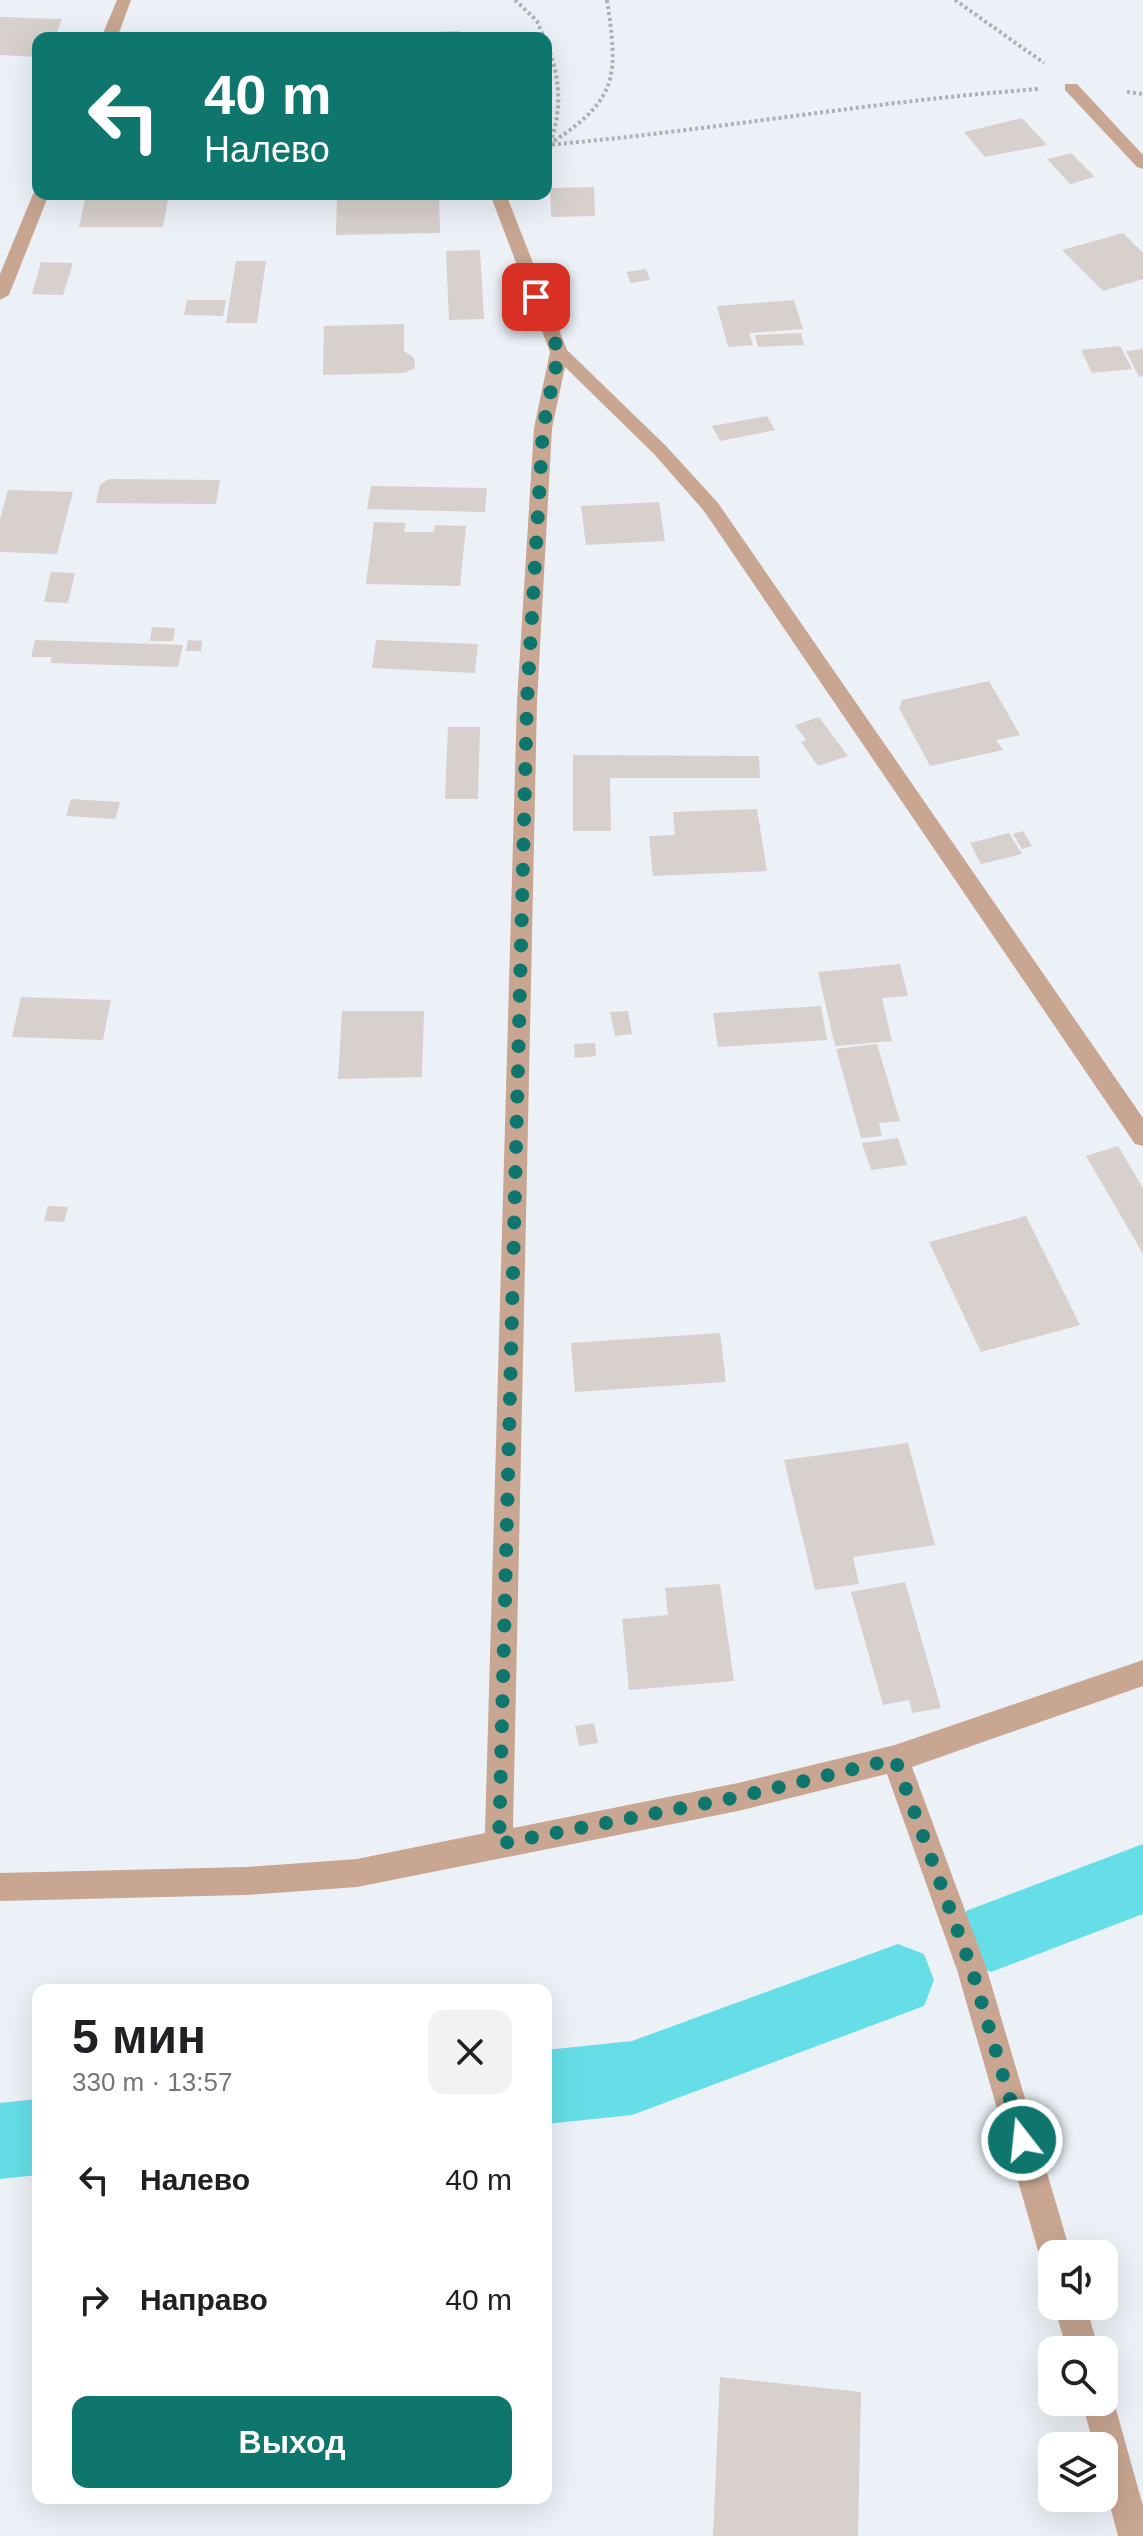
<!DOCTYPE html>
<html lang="ru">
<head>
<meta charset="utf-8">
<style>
  :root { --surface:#fff; --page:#f2f2f2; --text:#202124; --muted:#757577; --accent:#0f766e }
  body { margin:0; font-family:Arial,sans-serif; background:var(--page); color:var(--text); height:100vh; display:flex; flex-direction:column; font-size:30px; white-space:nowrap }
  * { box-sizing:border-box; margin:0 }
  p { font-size:26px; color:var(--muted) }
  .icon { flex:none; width:44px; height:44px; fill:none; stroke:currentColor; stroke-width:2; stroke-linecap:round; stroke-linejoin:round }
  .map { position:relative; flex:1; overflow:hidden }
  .panel { position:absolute; left:32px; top:1984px; width:520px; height:520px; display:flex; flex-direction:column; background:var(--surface); border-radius:16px; box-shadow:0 8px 32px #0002 }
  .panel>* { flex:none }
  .banner { position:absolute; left:32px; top:32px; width:520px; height:168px; border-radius:16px; box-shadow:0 8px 32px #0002; background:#0f766e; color:#fff; overflow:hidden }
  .buttons { position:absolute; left:1038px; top:2240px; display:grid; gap:16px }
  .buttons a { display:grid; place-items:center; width:80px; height:80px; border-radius:16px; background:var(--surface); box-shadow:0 8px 32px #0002; font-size:40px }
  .pin { position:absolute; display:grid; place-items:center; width:68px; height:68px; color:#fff; margin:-34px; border-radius:16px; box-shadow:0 4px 12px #0006 }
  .me { position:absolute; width:88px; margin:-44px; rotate:344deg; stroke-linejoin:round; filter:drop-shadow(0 0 6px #0008) }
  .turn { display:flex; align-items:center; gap:28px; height:168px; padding:0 40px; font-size:36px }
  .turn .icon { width:104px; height:104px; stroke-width:2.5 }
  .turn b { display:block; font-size:56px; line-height:68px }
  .round { display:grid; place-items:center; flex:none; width:84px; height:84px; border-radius:16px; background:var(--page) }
  .overview { display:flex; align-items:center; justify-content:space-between; height:136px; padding:0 40px }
  h1 { font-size:48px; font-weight:600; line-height:60px }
  .primary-button { display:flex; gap:16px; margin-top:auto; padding:16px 40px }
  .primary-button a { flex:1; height:92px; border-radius:16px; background:var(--accent); color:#fff; font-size:32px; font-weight:600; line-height:92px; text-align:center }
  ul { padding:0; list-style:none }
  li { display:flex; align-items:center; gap:24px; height:120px; padding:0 40px }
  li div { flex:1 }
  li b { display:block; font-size:30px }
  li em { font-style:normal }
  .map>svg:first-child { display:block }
</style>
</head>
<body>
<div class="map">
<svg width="1143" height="2536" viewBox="0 0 1143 2536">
  <rect width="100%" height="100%" fill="#ecf1f7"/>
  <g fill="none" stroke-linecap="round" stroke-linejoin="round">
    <path fill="#65dee7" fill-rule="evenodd" d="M1143,1844V1914L991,1972L966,1961L955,1936L966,1911Z
      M898,1944L924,1954L934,1980L924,2006L632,2115L546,2124V2050L632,2041Z
      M38,2099V2175L0,2179V2103Z"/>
  </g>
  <path fill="#d7d0cc" d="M0,17L62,19L55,38H38V57L0,55Z
    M459,31L460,38H374V34Z
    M1022,118L1047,145L985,157L964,132Z
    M1071,153L1095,177L1070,184L1047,159Z
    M594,187L595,216L551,217L550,188Z
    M86,194H169L163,227H79Z
    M337,194H439L440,233L336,235Z
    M1123,233L1143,253V279L1103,291L1062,250Z
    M480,250L484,319L449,320L446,251Z
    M236,261H266L257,323H226Z
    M41,262L73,263L63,295L32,294Z
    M646,269L650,280L631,283L626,272Z
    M187,300H226L223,316L184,315Z
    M794,300L803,329L749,333L753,345L728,347L717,306Z
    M404,324V351L414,358L415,368L404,373L323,375L324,326Z
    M801,333L804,345L758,347L755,335Z
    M1120,346L1132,369L1092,373L1081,350Z
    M1143,349V376L1139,377L1126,351Z
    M767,416L775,430L720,441L712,426Z
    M107,480L111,479L220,480L216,504L96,503L100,485Z
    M371,486L487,488L485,512L367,509Z
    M8,490L73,492L57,554L0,552V519Z
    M659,502L665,541L586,545L581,506Z
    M374,522L406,523L404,532H434L435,525L466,526L460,586L366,584Z
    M51,572L75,573L68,603L44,602Z
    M152,627L175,628L173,641H150Z
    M35,640L183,645L178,667L50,663L52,657H31Z
    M188,640L202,641L201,651H186Z
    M376,640L478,644L475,673L372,668Z
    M989,681L1020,735L996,740L1003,750L930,766L899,708L902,700Z
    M819,717L848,756L818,766L801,742L806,740L795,725Z
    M448,727H480L478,799H445Z
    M573,755L759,756L760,778H610L611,831H573Z
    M71,799L120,802L115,819L66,816Z
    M757,809L767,871L653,876L649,836L675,835L673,812Z
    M1023,831L1032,846L1022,849L1013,834Z
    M1009,833L1022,854L981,864L970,843Z
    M900,964L908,996L882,998L892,1041L835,1046L818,972Z
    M21,997L111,1000L103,1040L12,1037Z
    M821,1006L827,1040L718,1047L713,1013Z
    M342,1011H424L422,1077L338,1079Z
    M628,1011L632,1034L615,1036L610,1012Z
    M595,1043L596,1056L575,1058L574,1044Z
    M877,1044L900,1121L879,1123L882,1136L861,1138L836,1049Z
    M898,1138L907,1165L871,1170L862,1143Z
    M1118,1146L1143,1188V1254L1086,1156Z
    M48,1206L68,1207L64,1222L44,1221Z
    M1026,1216L1080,1325L981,1352L929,1242Z
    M720,1333L726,1382L575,1392L571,1343Z
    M908,1443L935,1545L853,1557L859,1584L815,1590L784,1460Z
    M905,1582L941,1708L912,1713L909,1700L883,1705L851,1592Z
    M720,1584L734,1681L629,1690L622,1619L668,1615L665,1588Z
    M594,1723L598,1743L579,1746L575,1726Z
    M720,2377L861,2392L858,2536H713Z"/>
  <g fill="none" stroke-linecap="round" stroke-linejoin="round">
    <path stroke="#adb0b5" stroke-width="4" stroke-dasharray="3 3" stroke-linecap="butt" d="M515,0L537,21L544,38
      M955,0L1044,63
      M546,41C560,77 563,107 550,143
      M1127,92L1143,94
      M554,141C619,99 618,73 607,0
      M546,145C711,131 873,101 1038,89"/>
    <path fill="#c8a691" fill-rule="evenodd" d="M117,0H131L117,38H101Z
      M1065,84H1077L1143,155V169L1137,167L1065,90Z
      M38,190V194H49L9,295L0,300V274L33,194Z
      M490,194H506L567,350L666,446L718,503L1143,1118V1146L1135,1144L704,511L654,454L565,367L552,428L537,701L513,1828L738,1783L895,1745L1143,1660V1686L912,1767L987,1970L1071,2254H1052V2268L1044,2265L1039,2254L957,1970L887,1774L738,1811L357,1887L246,1895L0,1901V1873L246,1867L357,1859L485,1833L517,701L534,428L550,352Z
      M1054,2306H1086L1099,2350H1067Z
      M1104,2388L1109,2391L1114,2402L1143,2506V2536H1118L1104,2483V2446H1094L1082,2402H1104Z"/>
  </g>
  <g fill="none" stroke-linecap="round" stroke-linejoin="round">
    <path stroke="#0f766e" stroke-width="14" stroke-dasharray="0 25.2" d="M536,297L559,352L543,428L527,701L499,1844L738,1797L895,1759L972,1970L1022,2140"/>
  </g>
</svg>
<div class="buttons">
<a><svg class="icon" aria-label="sound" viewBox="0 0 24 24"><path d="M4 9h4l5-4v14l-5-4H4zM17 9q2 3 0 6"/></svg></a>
<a><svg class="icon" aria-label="search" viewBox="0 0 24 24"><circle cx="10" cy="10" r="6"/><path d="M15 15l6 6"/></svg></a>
<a><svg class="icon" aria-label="layers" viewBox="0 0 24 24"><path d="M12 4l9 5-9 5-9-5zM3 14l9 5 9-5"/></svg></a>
</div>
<div class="pin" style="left:536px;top:297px;background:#d93025"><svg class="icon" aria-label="arrive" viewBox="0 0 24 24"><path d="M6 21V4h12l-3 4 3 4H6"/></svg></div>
<svg class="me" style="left:1022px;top:2140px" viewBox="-20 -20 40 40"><circle r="17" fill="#0f766e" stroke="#fff" stroke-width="3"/><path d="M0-11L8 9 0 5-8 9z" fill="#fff"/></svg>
<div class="banner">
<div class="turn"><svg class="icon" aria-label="left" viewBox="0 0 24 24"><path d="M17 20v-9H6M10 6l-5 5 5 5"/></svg><div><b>40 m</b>Налево</div></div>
</div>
<section class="panel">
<div class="overview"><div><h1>5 мин</h1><p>330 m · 13:57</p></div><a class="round"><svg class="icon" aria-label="close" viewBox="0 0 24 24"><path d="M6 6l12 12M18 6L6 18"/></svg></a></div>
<ul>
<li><svg class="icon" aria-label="left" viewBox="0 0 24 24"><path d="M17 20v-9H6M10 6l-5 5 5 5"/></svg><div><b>Налево</b></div><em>40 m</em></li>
<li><svg class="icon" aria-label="right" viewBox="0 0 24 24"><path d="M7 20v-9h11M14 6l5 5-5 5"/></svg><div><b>Направо</b></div><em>40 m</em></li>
</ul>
<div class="primary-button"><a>Выход</a></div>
</section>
</div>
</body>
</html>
